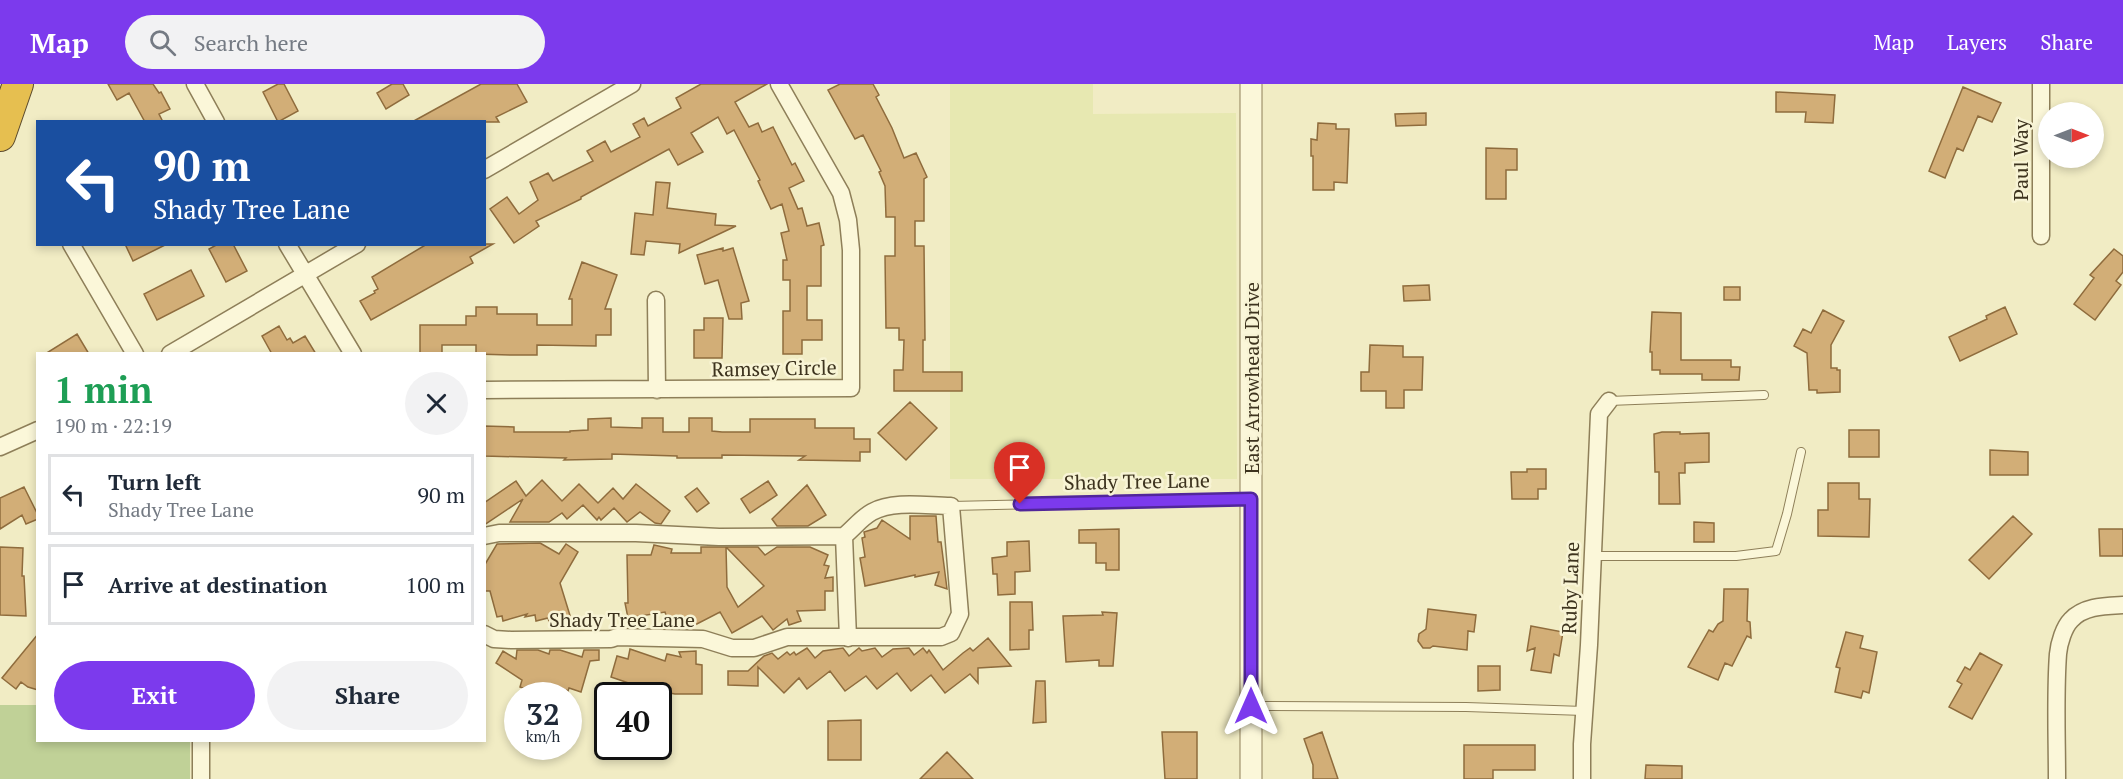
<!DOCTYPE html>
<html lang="en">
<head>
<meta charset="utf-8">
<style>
  :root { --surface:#fff; --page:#f2f2f3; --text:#1f2937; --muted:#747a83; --line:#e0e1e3; --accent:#7c3aed }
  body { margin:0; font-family:"PT Serif",serif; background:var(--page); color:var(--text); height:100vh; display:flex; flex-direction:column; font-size:22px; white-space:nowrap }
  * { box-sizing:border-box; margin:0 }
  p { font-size:20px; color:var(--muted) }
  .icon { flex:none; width:33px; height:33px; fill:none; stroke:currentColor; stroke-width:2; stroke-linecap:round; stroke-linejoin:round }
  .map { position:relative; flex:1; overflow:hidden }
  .side { position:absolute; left:36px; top:268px; width:450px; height:390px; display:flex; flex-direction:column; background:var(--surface); border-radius:0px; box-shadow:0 3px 9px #0003 }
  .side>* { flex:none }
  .guide { position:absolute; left:36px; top:36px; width:450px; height:126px; border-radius:0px; box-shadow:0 3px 9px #0003; background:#1a4fa0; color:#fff; overflow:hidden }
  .needle { width:39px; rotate:90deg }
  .tools { position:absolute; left:2038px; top:18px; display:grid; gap:12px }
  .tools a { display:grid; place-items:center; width:66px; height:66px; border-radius:50%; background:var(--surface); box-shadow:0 3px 9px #0003; font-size:30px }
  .speed { position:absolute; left:504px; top:598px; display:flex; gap:12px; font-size:30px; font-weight:700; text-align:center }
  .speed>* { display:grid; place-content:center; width:78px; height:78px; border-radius:50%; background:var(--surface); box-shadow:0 3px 9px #0003; line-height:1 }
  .speed small { font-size:15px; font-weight:400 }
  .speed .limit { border:3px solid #111; border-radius:9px; background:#fff; color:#111 }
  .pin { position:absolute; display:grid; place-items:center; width:51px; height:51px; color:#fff; margin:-62px -26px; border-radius:50% 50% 50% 0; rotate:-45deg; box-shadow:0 0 6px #0007 }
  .pin .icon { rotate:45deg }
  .me { position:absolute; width:66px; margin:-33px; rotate:0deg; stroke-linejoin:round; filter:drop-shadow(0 0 4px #0008) }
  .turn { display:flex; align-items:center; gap:21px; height:126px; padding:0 18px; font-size:27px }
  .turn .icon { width:78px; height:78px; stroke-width:2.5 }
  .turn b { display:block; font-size:42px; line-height:51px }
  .round { display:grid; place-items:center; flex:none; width:63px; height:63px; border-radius:32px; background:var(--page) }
  .summary { display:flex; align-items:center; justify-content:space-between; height:102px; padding:0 18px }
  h1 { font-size:36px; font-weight:700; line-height:45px; color:#1e9e55 }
  .primary-button { display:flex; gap:12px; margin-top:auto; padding:12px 18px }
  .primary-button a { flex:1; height:69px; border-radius:36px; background:var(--accent); color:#fff; font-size:24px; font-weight:700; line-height:69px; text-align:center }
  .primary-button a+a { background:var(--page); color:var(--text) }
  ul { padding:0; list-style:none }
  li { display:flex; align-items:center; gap:18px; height:81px; margin:0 12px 9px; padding:0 6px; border:3px solid var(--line); border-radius:0px }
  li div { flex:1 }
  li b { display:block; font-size:22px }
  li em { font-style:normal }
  header { display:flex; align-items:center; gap:36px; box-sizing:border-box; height:84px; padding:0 30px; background:var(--accent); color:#fff }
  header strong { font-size:28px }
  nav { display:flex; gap:33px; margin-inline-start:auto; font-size:21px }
  .search { width:420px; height:54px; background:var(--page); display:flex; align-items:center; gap:15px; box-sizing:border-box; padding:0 21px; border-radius:33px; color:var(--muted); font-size:22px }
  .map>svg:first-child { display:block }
</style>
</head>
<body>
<header>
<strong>Map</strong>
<div class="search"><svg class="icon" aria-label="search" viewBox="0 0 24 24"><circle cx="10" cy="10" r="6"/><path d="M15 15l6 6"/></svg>Search here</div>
<nav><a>Map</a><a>Layers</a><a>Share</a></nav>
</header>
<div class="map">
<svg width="2123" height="695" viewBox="0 0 2123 695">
  <rect width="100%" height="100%" fill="#f1ecc4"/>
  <path fill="#e7e8b1" d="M950,0H1093V30L1236,29L1237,395H950Z"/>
  <path fill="#c0d197" d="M0,621H37L38,657H190V695H0Z"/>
  <path fill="#d2ae77" stroke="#8f6c3d" stroke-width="1.5" d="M108,0H153L159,9L161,8L170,25L159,30L163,38H145L129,9L117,16Z
    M278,0H284L298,27L278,38L263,8Z
    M392,0H403L409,11L386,25L377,9Z
    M481,0H517L527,18L496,33L499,38H412Z
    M701,0H767L735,18L749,43L758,39L762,48L773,43L792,81L795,79L804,97L789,104L798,125L802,124L807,142L819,139L824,161L821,162V202H807V236H822V256H802V270H783V227H790V196H783V176H787L781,149L789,147L782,120L771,125L758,97L760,96L734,46L727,50L718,33L691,49L703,68L678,81L669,65L581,113V115L536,137L539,142L514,159L490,125L507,113L519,130L538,116L530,98L548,89L553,97L593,77L587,67L605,57L611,68L640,53L633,40L644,34L648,42L681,24L676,14Z
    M840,0H873L879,11L876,13L892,44L904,74L916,69L927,93L924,95V137H915V162H924L925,256H923V288H962V307H894V286H903L904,256H899V244H886L885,172H895V133H886L885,102L879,88L881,87L863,51L855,55L828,6Z
    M1963,3L2001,19L1992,38L1978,32L1963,67L1957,64L1945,94L1929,87Z
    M1776,8L1835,11L1833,39L1805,38L1806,28H1776Z
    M1426,29V41L1396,42L1395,30Z
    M1318,39L1336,40V45H1349L1347,99L1334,98V106H1313V72H1311V55L1317,56Z
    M1486,64L1517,65V86H1506V115H1486Z
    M656,98L670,99L667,124L716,130L715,141L736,142L679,169L680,160L646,157L644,171L631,170L635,129L653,131Z
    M125,160H167L133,177Z
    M218,160H233L247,187L226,198L209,165Z
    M427,160H493L470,173L473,179L371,236L360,217L375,209L374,207L378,205L372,193Z
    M723,164V167L733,164L749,217L741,219L742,235H729L718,196L705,200L697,171Z
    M2114,165L2123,172V188L2116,197L2121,201L2095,236L2074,220L2094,194L2090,191Z
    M582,178L617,191L605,225H611V251H596V262L537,261V271H511L476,270V261H442V270H420V241H466V232H476V223H497V230H537V241H572V215H569Z
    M191,186L204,212L157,236L144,210Z
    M1429,201L1430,216L1404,217L1403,202Z
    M1724,203H1740V216H1724Z
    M2005,223L2017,250L1960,277L1949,253L1987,235L1986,232Z
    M1823,226L1844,237L1831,261V284H1837V286H1840V308L1817,309V306H1809L1807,269L1794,262L1803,245L1811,249Z
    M1652,228L1681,229V276H1731V283H1740L1739,296H1702V290H1660V286H1652V268H1650Z
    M704,234H723L722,274H694V246H704Z
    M279,242L287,256L290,254L293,259L305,252L316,270H272L262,252Z
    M77,250L89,270H45Z
    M1370,261L1403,262V273H1423L1422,306H1404V324H1386V307H1361V288H1369Z
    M910,318L937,344L906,376L878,349Z
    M611,334V343L642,344V334H663V348H689V334H712V347L722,348H750V335H815V344H854V355H870V368H860V377L799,376L805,372L722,371V374H677V372L612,370V375L564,376L566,374L484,372V342L514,343V348H570V347L588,346V335Z
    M1849,346H1879V373H1849Z
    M1662,348H1680V350L1709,349V378L1685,379V389H1679L1680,420H1659V388H1655L1654,350Z
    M1990,366L2028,368V391H1990Z
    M1527,385H1546V405H1538V415H1512L1511,388H1527Z
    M542,396L562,417L579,400L598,419L613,404L623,415L636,400L670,427L661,440L655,439L640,428L627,438L614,424L601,436L599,433L597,436L583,421L567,435L562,429L549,438H510L523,415L484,441V419L516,397L526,412Z
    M768,397L777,411L750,429L741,415Z
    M1828,399H1859V415H1870L1869,453L1818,452V426H1828Z
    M807,401L826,431L808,442H777L772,435Z
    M24,403L38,431V435L26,440L22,431L0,445V414Z
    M697,404L709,419L697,428L685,413Z
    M910,432H936L938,458H941L947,505L935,501L939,488L915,493V491L865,502L860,474L865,473L862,454L865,453L864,448L877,444L882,436L910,455Z
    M2013,432L2032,450L1989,495L1969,476Z
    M1694,438L1714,439V458H1694Z
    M1119,445V486H1106V479H1096V459H1079V446Z
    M2099,445H2123V472H2100Z
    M1029,457L1030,487L1015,488V510L998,511L997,490H993L992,474L1007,472V458Z
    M540,459L559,470L566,460L578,468L560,499L572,538L551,544L548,534L536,537L535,531L525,533L527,530L503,537L502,532L497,533L490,507H484V482L497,460Z
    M654,461L672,465L671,469H701V463H726L727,503L738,523L764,502L726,463H758L765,471L777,463H810L828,471L824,481L829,482L825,494L833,493V507H825V526L797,527L801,537L789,541L787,535L773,546L762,532L732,549L720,528L693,542L688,533L670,543L665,528L628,534L625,519H628L627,471H651Z
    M0,463L23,464L22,492H24L26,532L0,531Z
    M1724,505H1748L1747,537L1750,538L1751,554L1747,552L1732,582L1725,579L1718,596L1688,583L1709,546L1713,548L1718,540L1723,537Z
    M1010,518H1032L1033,546H1029V565L1010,566Z
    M1428,525L1476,531L1474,548L1468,547L1467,566L1433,562L1430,564H1423L1418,557L1419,550L1426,545Z
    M1102,528L1117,529L1113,582H1099V576L1066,578L1063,532L1103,531Z
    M1531,542L1563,548L1559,572L1554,570L1551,589L1531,586L1535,564L1527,567Z
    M1846,548L1863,552L1860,564L1877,568L1869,609L1863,607L1861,614L1835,608L1840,584L1836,583Z
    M38,550V606L28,603L21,598L16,605L2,594Z
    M988,554L1011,582L978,584V599L970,590L945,609L931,591L911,607L897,589L877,605L866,592L845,607L830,587L807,605L799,594L784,609L758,583V602L728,601V587H748L764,572L772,569L778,575L787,568L790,571L794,568L796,571L807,564L815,574L823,567L843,564L849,572L859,564L862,567L875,564L882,573L893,565L909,564L914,571L923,564L927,569L929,566L943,586L963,569L970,564L973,567Z
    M630,565L665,577L667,570L681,573L679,568L696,567V580L702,581V610H675L646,605L611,593L617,572L628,575Z
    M517,566H538L549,570L550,566H560L582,573L584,566H599V576L590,577L581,608L569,604L568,607L556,602L554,608L536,603L535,608L520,603L522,596L496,579L503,567L516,575Z
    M1980,569L2002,581L1972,635L1949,623L1962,600L1957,597L1965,583L1970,586Z
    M1478,582H1500V606L1478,607Z
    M1036,597H1045L1046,638L1033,639Z
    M861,636V676H828V637Z
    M1162,648H1197V695H1165Z
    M1322,648L1338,695H1313V681L1304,655Z
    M1464,661H1535V686H1493V695H1464Z
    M947,668L973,695H920Z
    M1646,681L1682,682V695H1645Z"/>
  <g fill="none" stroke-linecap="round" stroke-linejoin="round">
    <g stroke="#8e7f59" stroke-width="10">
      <path id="service" d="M1609,317L1764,311
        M951,422L1250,415
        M1593,472H1736L1776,467L1787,430L1801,368
        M1251,622L1466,623L1584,627"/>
    </g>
    <g stroke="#8e7f59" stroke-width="19">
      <path id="minor" d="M195,0L216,38
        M2041,0V152
        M484,86L632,0
        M71,160L135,270
        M287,160L353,270
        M656,216L657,306
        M170,270L357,160
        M484,306L851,304V166L848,136L841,109L779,0
        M0,363L38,346
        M484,452L499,449H636L719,453L844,452C854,444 861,434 872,428C894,416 927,422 951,422L960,530L951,549L941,553H787L754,564H732L703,555L617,553L611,555L511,556L494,555L484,550
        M844,452L848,554
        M201,695V657
        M1582,695V660L1589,561L1599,330L1609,317
        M2057,695C2057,654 2055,611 2058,570C2059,559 2064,543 2071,536C2084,522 2105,522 2123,521"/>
    </g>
    <g stroke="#8e7f59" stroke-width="23">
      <path id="tertiary" d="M1251,0V695"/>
    </g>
    <g stroke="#5c4b2d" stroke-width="32">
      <path id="motorway" d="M0,52L18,0"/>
    </g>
    <use href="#service" stroke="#fbf7d9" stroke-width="8"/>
    <use href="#minor" stroke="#fbf7d9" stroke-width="16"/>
    <use href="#tertiary" stroke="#fbf7d9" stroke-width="21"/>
    <use href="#motorway" stroke="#e6bf50" stroke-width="30"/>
  </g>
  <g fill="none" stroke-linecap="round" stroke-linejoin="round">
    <g stroke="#51269a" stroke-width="15">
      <path id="route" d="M1020,420L1251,415V622"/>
    </g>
    <use href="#route" stroke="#7c3aed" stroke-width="10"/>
  </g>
  <g text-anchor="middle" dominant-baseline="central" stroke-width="5" stroke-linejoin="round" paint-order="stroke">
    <g font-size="20" fill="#3d331e" stroke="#f8f4d5">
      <text transform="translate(2020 76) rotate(-90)">Paul Way</text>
      <text transform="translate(774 284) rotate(-1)">Ramsey Circle</text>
      <text transform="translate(1251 294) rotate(-90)">East Arrowhead Drive</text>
      <text transform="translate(1137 397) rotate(-1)">Shady Tree Lane</text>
      <text transform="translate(1570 504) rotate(-88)">Ruby Lane</text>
      <text x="622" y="535">Shady Tree Lane</text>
    </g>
  </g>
</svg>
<div class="tools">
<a><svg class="needle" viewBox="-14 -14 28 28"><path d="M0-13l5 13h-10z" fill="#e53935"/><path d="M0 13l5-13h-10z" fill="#747a83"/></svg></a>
</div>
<div class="speed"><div>32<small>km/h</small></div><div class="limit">40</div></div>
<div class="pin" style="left:1020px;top:420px;background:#d93025"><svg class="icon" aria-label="arrive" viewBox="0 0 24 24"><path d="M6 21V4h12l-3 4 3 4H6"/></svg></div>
<svg class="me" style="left:1251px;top:622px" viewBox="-20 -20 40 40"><path d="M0-17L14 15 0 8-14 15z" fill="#7c3aed" stroke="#fff" stroke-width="4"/></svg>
<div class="guide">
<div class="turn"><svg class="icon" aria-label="left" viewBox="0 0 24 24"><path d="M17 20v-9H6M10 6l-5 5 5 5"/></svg><div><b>90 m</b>Shady Tree Lane</div></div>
</div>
<section class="side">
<div class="summary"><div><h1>1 min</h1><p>190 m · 22:19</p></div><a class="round"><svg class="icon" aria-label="close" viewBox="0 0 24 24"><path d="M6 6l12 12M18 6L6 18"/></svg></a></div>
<ul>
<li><svg class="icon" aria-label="left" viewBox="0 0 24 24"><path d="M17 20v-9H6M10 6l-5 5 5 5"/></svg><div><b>Turn left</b><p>Shady Tree Lane</p></div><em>90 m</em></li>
<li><svg class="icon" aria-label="arrive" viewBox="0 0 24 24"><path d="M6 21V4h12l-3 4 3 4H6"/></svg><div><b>Arrive at destination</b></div><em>100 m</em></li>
</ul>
<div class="primary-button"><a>Exit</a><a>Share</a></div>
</section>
</div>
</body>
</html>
